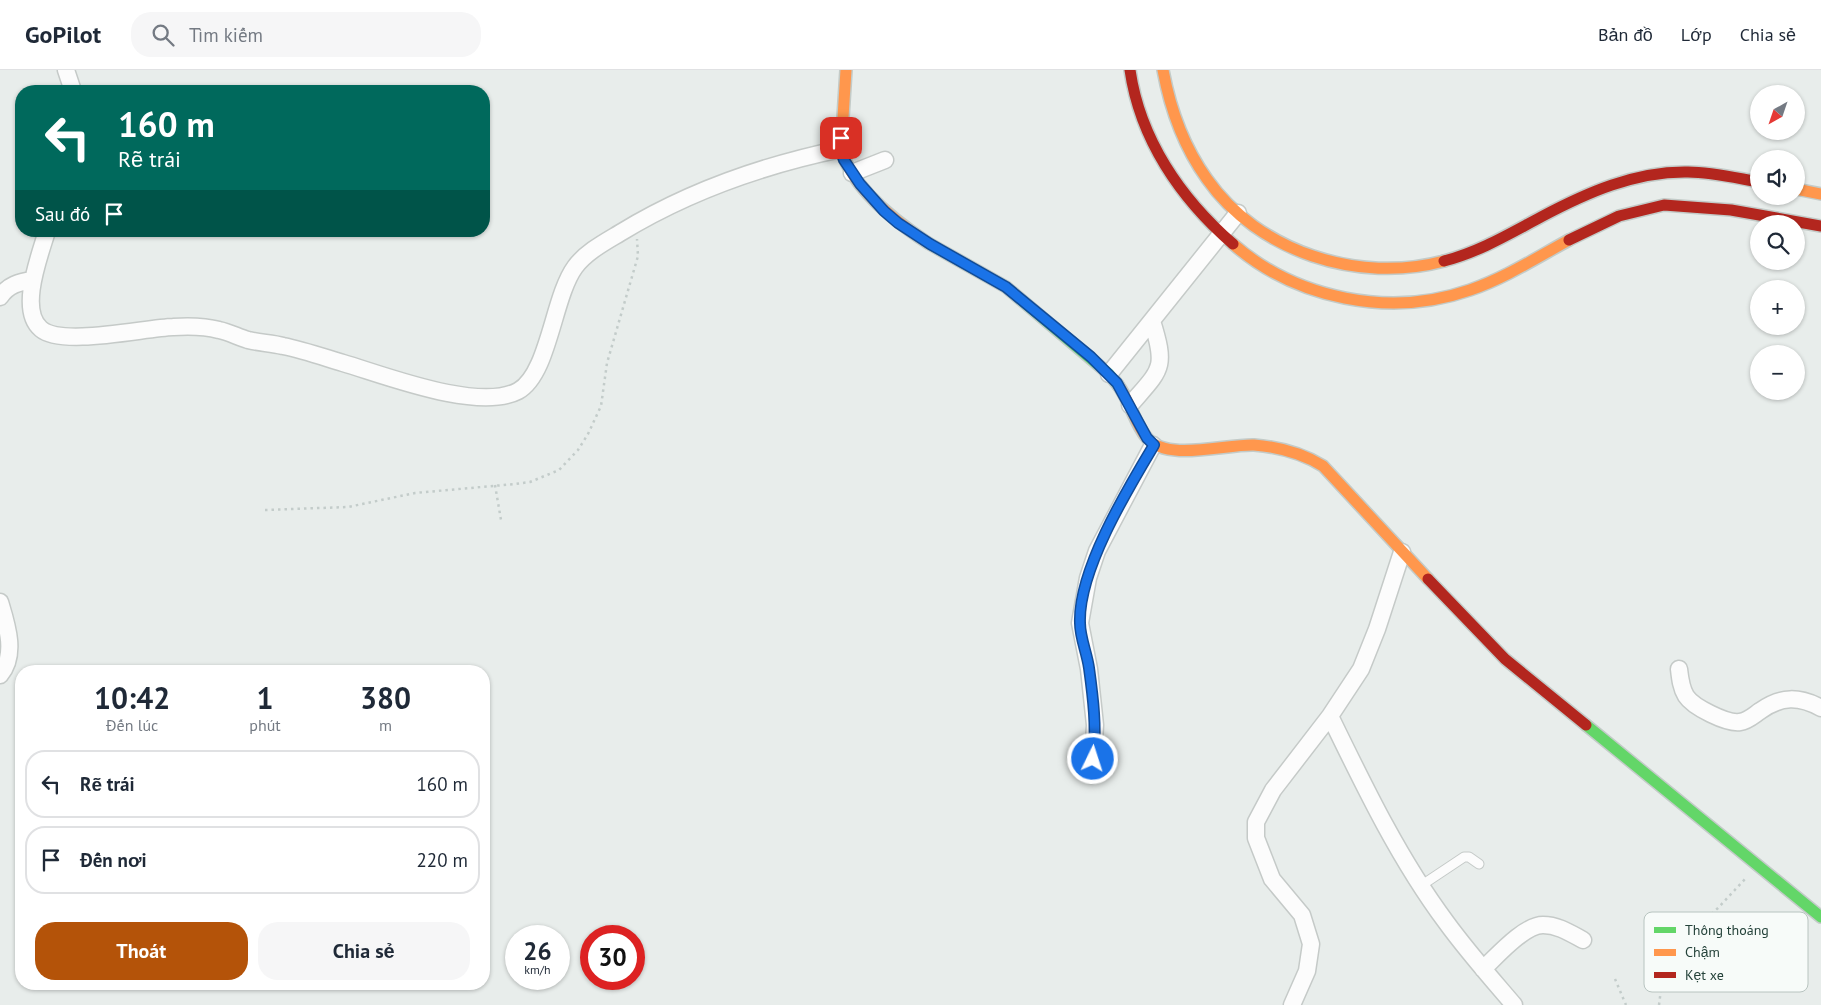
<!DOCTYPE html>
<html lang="vi">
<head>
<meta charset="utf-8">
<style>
  :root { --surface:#fff; --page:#f6f6f7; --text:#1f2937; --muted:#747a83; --line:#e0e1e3; --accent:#b45309 }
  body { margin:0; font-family:"PT Sans",sans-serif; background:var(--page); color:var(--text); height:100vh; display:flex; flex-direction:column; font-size:19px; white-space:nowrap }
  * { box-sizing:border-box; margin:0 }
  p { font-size:16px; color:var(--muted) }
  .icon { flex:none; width:28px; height:28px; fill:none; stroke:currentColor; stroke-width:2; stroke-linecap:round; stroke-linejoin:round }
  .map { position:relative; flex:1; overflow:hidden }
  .panel { position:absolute; left:15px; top:595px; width:475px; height:325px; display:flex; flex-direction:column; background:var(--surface); border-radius:20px; box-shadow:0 1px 4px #0004 }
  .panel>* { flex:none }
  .top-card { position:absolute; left:15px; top:15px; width:475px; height:152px; border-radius:20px; box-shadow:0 1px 4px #0004; background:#00695c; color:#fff; overflow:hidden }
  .needle { width:32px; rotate:220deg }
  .tools { position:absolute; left:1750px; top:15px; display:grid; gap:10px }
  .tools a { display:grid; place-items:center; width:55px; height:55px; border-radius:50%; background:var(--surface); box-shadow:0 1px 4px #0004; font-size:25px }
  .speed { position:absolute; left:505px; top:855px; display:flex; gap:10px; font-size:25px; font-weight:700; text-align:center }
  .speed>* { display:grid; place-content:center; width:65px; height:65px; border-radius:50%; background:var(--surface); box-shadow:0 1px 4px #0004; line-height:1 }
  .speed small { font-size:12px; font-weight:400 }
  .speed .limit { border:8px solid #d22; background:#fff; color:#111 }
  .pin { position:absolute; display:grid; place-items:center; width:42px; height:42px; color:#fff; margin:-21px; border-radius:10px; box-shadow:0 2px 8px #0006 }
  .me { position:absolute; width:55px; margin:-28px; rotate:4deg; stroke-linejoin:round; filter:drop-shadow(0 0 4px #0008) }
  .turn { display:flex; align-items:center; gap:18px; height:105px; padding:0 20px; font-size:22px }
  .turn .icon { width:65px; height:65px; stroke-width:2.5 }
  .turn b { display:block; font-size:35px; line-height:42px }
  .then { display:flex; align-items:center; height:48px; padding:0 20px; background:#0003; gap:10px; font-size:19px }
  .eta { display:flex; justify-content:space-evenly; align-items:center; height:85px; text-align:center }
  .eta b { font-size:30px; font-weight:700; line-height:35px }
  .action { display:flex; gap:10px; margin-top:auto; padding:10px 20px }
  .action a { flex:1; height:58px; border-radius:20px; background:var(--accent); color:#fff; font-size:20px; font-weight:700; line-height:58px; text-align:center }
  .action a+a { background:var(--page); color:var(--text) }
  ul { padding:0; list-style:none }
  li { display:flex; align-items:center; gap:15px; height:68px; margin:0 10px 8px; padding:0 10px; border:2px solid var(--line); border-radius:20px }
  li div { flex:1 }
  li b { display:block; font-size:19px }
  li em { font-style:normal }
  header { display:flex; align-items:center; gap:30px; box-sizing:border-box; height:70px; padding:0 25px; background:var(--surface); border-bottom:1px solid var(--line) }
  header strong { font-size:24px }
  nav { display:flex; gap:28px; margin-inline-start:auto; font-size:18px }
  .search { width:350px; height:45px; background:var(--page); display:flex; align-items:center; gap:12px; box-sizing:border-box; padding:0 18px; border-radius:20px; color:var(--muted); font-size:19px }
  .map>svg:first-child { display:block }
</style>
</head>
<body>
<header>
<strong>GoPilot</strong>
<div class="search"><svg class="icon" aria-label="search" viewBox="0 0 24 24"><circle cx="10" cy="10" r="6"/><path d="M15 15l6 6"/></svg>Tìm kiếm</div>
<nav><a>Bản đồ</a><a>Lớp</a><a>Chia sẻ</a></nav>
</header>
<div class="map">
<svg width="1821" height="935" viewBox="0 0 1821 935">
  <rect width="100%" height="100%" fill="#e8edeb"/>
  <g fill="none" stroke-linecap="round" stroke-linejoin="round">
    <g stroke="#c5cac8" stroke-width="11">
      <path id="lane" d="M1422,815L1464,787H1469L1479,794"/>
    </g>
    <g stroke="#c5cac8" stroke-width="19">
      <path id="street" d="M66,0L73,21
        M852,103L885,90
        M47,161C40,185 18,240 41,259C62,277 144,258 173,257C188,256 204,256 219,260C229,262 238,267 248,270C260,273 272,273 283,276C303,280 323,287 343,293C384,305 478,342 518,321C549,304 553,227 575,197C586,182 605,172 620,163C687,122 764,95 841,79
        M0,227C8,215 19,212 33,210
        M1109,304L1238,143
        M1130,335C1161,299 1167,299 1152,251
        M0,532C7,555 17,585 0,605
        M1679,599C1680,608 1681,618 1686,626C1693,637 1727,654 1740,652C1748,651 1754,645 1760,641C1781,626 1799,626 1821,638
        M1330,646C1364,716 1399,789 1446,852C1467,881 1491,908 1514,935
        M1093,689L1095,655L1089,599L1080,553L1088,508L1097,481L1153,375
        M1483,899C1497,886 1524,855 1543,855C1558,855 1570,863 1583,870
        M1292,935L1307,901L1311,874L1302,845L1272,809L1256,768V752L1273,720L1330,646L1361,599L1377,559L1402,482"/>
    </g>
    <g stroke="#c3cbc8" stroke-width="14">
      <path id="fast" d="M928,173L1006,217L1109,304L1118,315
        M1586,655L1821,847"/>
    </g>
    <g stroke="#c3cbc8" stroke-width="14">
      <path id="slow" d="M846,0L841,79C852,118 896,152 928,173
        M1163,0C1170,38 1184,77 1207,109C1258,182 1359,214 1444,191
        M1796,119L1821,124
        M1233,174C1296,229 1390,248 1470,220C1505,208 1536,188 1569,170
        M1118,315C1130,331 1135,354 1147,368C1167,392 1225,374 1254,375C1279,377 1302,383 1323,396L1428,509"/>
    </g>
    <g stroke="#c3cbc8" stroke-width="14">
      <path id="jam" d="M1130,0C1140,69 1180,128 1233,174
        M1569,170L1619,146L1664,135L1731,140L1821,156
        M1444,191C1479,182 1509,164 1541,147C1586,123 1635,101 1688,102C1712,102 1736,108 1759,112
        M1428,509L1505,589L1586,655"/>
    </g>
    <path stroke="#c3ccca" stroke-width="2.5" stroke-dasharray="2.5 4" stroke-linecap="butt" d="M495,415L501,450
      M265,440L348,437L415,423L515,414L530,412L559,400L578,380L588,364L601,336L607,293L638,186L637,169
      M1615,909L1626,935
      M1659,935L1664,895L1671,882L1718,838L1746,808"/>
    <use href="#lane" stroke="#fcfcfc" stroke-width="9"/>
    <use href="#street" stroke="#fcfcfc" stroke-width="16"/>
    <use href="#fast" stroke="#63d668" stroke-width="11"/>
    <use href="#slow" stroke="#ff974d" stroke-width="11"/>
    <use href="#jam" stroke="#b3261e" stroke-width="11"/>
  </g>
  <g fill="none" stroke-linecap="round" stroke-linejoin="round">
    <g stroke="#114b97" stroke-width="12">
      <path id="route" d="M841,68L840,79L844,90L860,114L884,141L898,153L930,174L1006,217L1091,287L1117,313L1147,368L1154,375C1127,420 1078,501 1080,553C1080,568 1087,583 1089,598C1093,627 1097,659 1093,689"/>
    </g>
    <use href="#route" stroke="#1a73e8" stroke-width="9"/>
  </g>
  <rect x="1644" y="842" width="164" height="80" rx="8" fill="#f7fbf9" stroke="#b8c4c0" stroke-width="1"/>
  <rect x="1654" y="857" width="22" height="6" fill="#63d668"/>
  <rect x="1654" y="879" width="22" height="7" fill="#ff974d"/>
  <rect x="1654" y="902" width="22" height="6" fill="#b3261e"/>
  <g font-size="14" fill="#24423a">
    <text x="1685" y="865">Thông thoáng</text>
    <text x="1685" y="887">Chậm</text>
    <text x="1685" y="910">Kẹt xe</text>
  </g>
</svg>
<div class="tools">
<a><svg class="needle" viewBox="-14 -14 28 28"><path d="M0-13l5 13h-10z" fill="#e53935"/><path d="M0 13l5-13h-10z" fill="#747a83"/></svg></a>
<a><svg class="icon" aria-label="sound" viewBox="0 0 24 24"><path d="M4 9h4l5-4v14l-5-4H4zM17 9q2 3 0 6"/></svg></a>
<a><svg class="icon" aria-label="search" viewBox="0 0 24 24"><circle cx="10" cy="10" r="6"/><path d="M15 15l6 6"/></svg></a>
<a>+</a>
<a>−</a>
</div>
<div class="speed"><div>26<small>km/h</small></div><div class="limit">30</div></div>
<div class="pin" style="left:841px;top:68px;background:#d93025"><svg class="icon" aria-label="arrive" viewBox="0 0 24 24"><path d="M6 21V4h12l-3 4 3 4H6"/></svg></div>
<svg class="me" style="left:1093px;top:689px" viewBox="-20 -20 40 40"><circle r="17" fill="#1a73e8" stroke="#fff" stroke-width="3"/><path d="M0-11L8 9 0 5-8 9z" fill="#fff"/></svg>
<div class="top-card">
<div class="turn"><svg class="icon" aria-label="left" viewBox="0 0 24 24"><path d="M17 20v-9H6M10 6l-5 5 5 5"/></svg><div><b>160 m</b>Rẽ trái</div></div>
<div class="then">Sau đó<svg class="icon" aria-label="arrive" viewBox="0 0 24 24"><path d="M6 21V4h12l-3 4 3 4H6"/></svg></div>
</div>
<section class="panel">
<div class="eta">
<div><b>10:42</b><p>Đến lúc</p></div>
<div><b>1</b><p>phút</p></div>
<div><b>380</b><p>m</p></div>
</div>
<ul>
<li><svg class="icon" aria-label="left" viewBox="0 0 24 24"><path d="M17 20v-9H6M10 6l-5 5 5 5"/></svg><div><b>Rẽ trái</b></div><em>160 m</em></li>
<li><svg class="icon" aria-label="arrive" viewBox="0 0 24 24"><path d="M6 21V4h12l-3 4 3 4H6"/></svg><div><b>Đến nơi</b></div><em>220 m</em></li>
</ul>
<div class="action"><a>Thoát</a><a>Chia sẻ</a></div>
</section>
</div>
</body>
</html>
